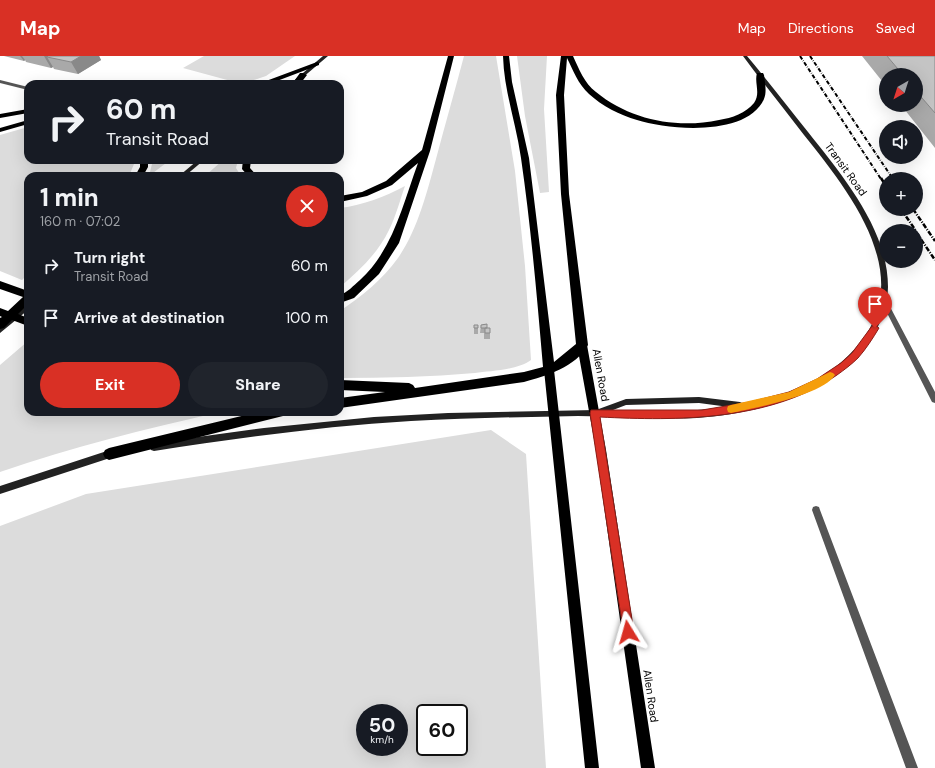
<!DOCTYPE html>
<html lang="en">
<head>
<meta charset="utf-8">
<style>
  :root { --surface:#171b24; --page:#20242c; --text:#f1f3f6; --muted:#9ea1a6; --accent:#d93025 }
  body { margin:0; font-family:"DM Sans",sans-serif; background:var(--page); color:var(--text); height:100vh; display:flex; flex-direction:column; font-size:15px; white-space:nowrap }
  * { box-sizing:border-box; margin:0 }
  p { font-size:13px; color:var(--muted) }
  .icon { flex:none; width:22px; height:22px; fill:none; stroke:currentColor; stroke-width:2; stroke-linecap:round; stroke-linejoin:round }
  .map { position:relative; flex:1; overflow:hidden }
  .side { position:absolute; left:24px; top:116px; width:320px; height:244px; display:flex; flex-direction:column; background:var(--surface); border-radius:12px; box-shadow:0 4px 16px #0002 }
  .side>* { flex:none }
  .hud { position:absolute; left:24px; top:24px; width:320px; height:84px; border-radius:12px; box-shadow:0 4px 16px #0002; background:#171b24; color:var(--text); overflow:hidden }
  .needle { width:26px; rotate:219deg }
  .tools { position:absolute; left:879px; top:12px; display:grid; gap:8px }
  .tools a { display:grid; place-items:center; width:44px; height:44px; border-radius:50%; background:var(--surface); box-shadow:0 4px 16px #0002; font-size:20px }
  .speed { position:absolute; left:356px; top:648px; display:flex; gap:8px; font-size:20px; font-weight:700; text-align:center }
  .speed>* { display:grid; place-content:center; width:52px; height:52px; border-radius:50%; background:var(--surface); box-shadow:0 4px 16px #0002; line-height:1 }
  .speed small { font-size:10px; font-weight:400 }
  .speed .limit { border:2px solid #111; border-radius:6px; background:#fff; color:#111 }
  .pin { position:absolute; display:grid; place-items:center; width:34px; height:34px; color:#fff; margin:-41px -17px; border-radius:50% 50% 50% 0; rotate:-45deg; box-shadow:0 0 4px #0007 }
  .pin .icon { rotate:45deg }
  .me { position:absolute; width:44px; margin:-22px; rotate:352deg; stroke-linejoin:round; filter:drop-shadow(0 0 3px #0008) }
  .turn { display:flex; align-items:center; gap:14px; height:84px; padding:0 16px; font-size:18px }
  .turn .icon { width:52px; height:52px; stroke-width:2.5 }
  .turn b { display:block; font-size:28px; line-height:34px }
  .round { display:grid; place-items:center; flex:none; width:42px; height:42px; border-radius:21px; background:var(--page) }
  .overview { display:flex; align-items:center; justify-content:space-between; height:68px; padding:0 16px }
  h1 { font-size:24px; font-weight:800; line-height:30px }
  .action { display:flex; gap:8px; margin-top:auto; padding:8px 16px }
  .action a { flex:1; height:46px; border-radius:24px; background:var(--accent); color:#fff; font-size:16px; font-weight:800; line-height:46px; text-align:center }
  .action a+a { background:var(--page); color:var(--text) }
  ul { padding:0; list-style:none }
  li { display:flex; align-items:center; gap:12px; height:52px; padding:0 16px }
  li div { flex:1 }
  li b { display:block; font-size:15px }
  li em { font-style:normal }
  header { display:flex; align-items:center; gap:24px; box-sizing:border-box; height:56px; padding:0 20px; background:var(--accent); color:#fff }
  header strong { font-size:19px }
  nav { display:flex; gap:22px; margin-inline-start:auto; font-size:14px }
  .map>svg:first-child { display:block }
</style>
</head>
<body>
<header>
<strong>Map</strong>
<nav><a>Map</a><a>Directions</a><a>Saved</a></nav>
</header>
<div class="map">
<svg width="935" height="712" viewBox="0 0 935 712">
  <rect width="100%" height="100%" fill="#fff"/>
  <path fill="#dcdcdc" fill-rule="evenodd" d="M204,0H295L266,20L242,28L183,12Z
    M464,0H496L515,115L525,210L531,304C518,314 490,315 475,317C430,321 385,322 340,322V255C362,240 382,224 398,202C418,173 427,136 436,103C445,69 455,34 464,0Z
    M517,0H547L544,53L549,136L540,137L525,60Z
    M28,71V104H133L134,108L129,120H28V218L22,224L0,215V79Z
    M153,104H170L149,120Z
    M223,104H238L236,112L241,120H205Z
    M405,130C400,144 396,160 389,174C378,197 359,215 340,231V152C364,149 384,141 405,130Z
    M28,285V356H220C146,373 72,391 0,416V309Z
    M491,374L526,398L546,712H0V470L86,438ZM365,657H399V691H365ZM425,657H459V691H425Z"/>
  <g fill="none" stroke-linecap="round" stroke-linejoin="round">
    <path fill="#555" fill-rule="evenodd" d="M884,242L887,245L935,336V347L932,346L881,245Z
      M816,450L819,451L820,454L918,712H906L812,454L813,451Z"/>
    <path fill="#555" fill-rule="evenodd" d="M0,24L28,31V34L0,27Z"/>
    <path fill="#222" fill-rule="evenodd" d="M323,0H328L295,28H290Z
      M743,0H747C768,25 788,51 808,76C842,119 888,173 888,231C888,255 877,276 862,295C825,340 754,358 697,362C657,364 618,360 578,360C523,361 467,362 411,365C325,370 239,382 154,395L151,394L150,391L151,388L154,387L264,372L374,361L448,357L596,354L626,343L699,341L740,346L744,348C789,339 828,325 859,288C917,219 848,134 804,79C784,53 763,27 743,0ZM699,347L729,351L687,355L613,354L626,349Z
      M198,104H204L185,120H179Z
      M28,247V254L0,277V270Z
      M113,393L116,394L117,397L116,400L0,438V430Z"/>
    <path fill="#000" fill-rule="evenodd" d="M582,285L587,289L606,394L655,712H641L596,394L577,289Z
      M549,310L552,311L554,314L599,712H585L544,314L546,311Z"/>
    <path fill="#000" fill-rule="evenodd" d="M448,0H454L430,95L399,187L379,218L354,242L340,247V239C348,236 353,230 360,224C393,194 403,148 418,107L392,129L367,140L340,146V140L362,136L386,125L422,94Z
      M503,0H509L512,26L529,102L554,306L576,288L561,138L556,39L561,0H573C579,13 584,27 596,36C630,64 677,73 719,64C732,62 746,57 754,47C761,37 754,27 757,17H763L764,19C765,27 767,36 764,43C747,81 668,74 637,64C620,59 602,50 589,38C578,28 573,14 567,2L564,39L569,138L588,289C576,311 546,320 524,326L340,352V342L385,336L340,334V324L409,327L413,329L415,332L524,316L543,311C537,241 531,171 521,102C516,67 504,35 503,0Z
      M317,6L319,7V9L269,28H258Z
      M300,17H303L307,19L300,28H292Z
      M28,53V57L0,62V58Z
      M28,64V68L0,76V72Z
      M140,104H148V111L143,120H135L140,111Z
      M243,104H251L250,112L257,120H248L242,113Z
      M0,225L28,235V248L18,258L28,262V270L12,264L4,272L0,273V262L2,261L0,260V252L8,255L23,241L0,233Z
      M258,356H285L283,360L279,361L109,404L105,402L103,398L105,394L109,392Z"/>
    <path stroke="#000" stroke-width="2" stroke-dasharray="4 1.5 0.5 1.5" stroke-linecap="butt" d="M800,0L881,123
      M810,0L893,123"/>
    <path stroke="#000" stroke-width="2.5" stroke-dasharray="5 1.5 1 1.5" stroke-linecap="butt" d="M881,122L886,130
      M901,153L916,175
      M913,153L935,185
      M916,176L935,204"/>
  </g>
  <path fill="#a9a9a9" d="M4,0H99L101,4L78,18L54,13L53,11L51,12L26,6L25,4L24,5Z
    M862,0H935V92L901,49H916V19H886V30Z
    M487,268V272H490V283H484V277H480L481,269Z
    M474,269H478V278H474Z"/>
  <path fill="#898989" d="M20,0H22L25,4L24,5Z
    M44,0H71L47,1L53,11L51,12Z
    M81,0H99L101,4L78,18L71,6Z"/>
  <path fill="#c4c4c4" stroke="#898989" d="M48,0H81L71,6L47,1Z
    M887,0H935V57L916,35V19H903Z
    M487,268V272H481V269Z
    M474,269H478V272H474Z
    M485,272H490V277H485Z"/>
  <path fill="#d93025" stroke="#8d1f18" d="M875,269L879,272C873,282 866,293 858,302C852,308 844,314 837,319C771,365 677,365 600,361L634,576L632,580L628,581L624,580L590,357L591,354H702L750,346L789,336L817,323L841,307L852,297L872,270Z"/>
  <path fill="#f59e0b" d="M830,316L833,317L835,319C823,339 754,352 731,357L728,356L727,353L728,350L731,349L789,336Z"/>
  <g text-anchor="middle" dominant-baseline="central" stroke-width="4" stroke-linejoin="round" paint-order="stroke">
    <g font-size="11" fill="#000" stroke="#fff">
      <text transform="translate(846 113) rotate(54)">Transit Road</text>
      <text transform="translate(601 319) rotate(80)">Allen Road</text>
      <text transform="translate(651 640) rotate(82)">Allen Road</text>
    </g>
  </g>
</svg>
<div class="tools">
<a><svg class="needle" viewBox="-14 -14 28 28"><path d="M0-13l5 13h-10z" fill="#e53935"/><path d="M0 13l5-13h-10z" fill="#9ea1a6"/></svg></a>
<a><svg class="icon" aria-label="sound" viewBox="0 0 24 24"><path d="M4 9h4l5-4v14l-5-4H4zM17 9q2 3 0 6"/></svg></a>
<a>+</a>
<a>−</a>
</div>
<div class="speed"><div>50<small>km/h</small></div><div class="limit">60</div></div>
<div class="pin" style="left:875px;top:272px;background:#d93025"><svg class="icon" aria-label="arrive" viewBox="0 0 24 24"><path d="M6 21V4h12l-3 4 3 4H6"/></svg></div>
<svg class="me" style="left:628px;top:576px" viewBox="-20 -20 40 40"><path d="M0-17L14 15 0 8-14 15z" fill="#d93025" stroke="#fff" stroke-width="4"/></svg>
<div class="hud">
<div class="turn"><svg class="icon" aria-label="right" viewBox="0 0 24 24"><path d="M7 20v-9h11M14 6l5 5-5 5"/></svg><div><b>60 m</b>Transit Road</div></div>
</div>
<section class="side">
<div class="overview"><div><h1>1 min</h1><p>160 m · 07:02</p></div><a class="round" style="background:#d93025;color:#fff"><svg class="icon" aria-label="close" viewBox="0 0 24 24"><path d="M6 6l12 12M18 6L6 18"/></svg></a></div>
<ul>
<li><svg class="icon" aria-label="right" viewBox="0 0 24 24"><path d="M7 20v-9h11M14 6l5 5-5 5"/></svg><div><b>Turn right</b><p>Transit Road</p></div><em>60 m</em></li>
<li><svg class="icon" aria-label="arrive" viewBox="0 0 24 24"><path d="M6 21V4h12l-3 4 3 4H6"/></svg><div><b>Arrive at destination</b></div><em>100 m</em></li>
</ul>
<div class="action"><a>Exit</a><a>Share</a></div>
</section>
</div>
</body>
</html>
